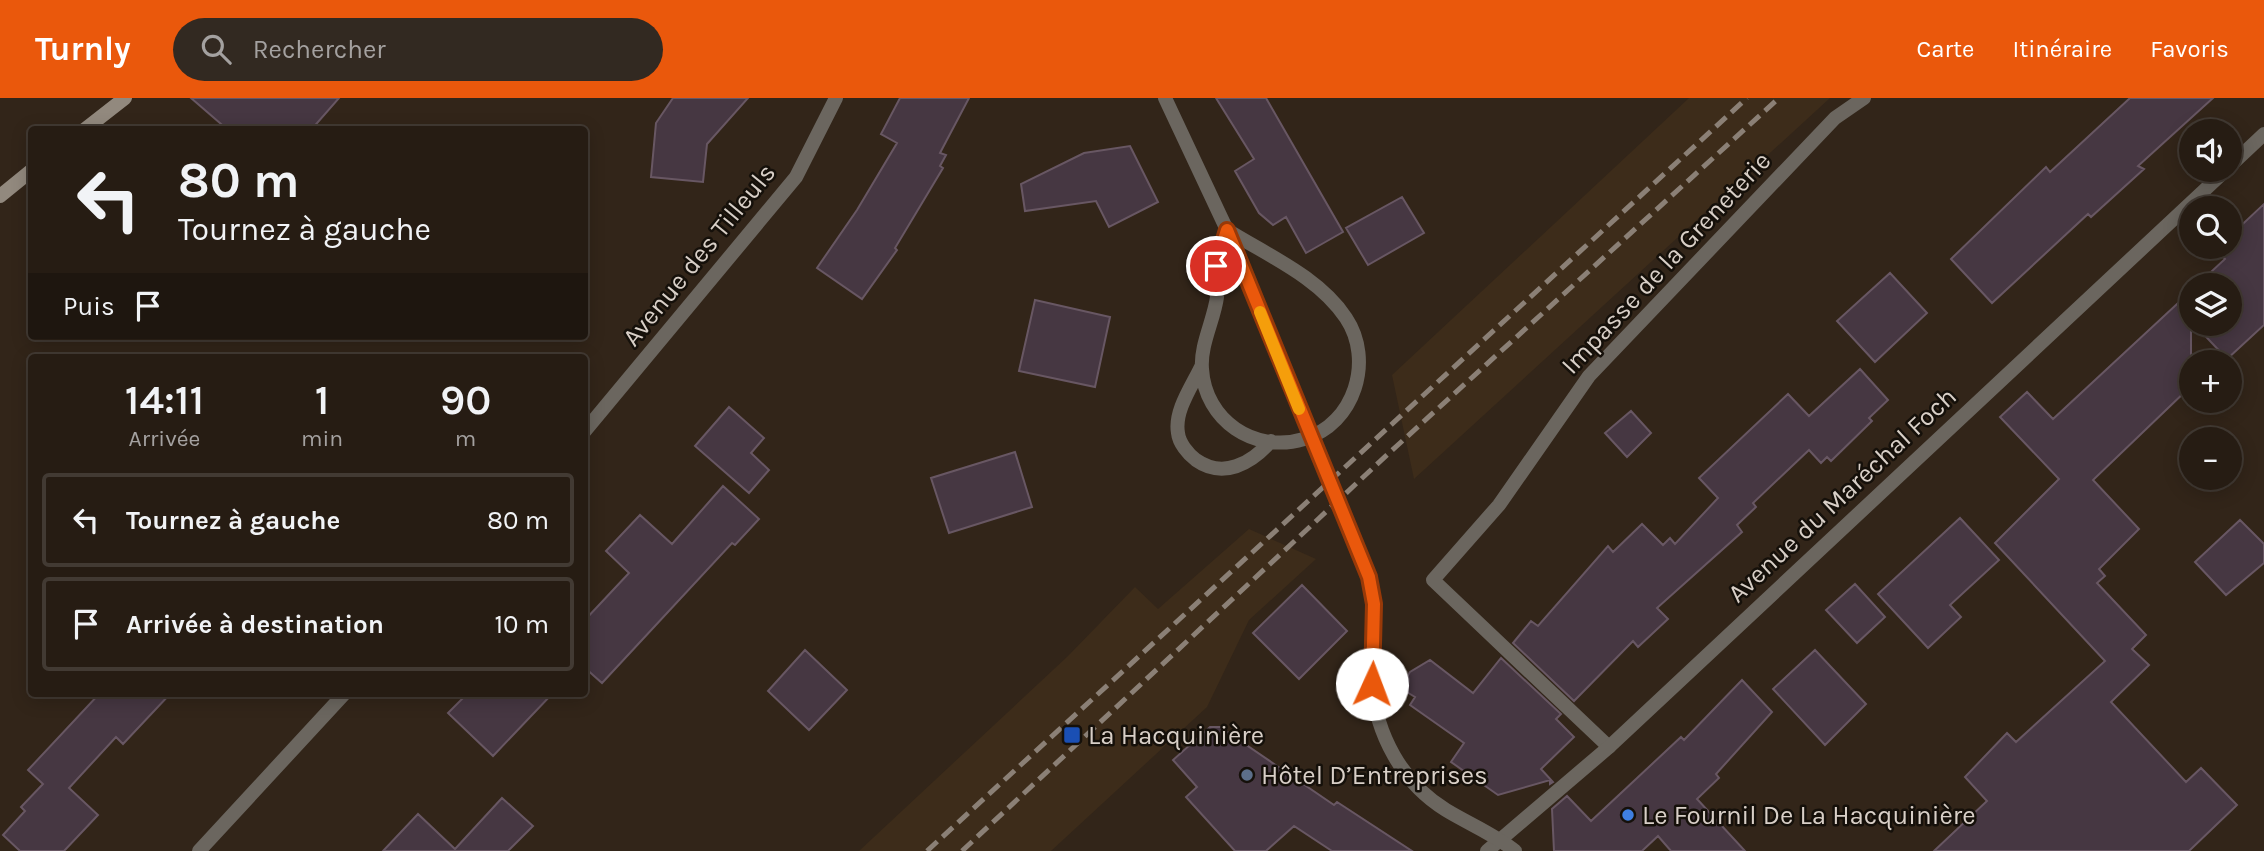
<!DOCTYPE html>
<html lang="fr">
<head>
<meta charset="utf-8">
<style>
  :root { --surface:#261c13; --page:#322921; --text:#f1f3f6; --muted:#a4a1a0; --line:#423a33; --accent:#ea580c }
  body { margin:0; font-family:Karla,sans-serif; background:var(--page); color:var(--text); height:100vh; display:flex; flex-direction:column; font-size:26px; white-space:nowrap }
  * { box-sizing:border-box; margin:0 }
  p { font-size:23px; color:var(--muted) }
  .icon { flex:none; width:38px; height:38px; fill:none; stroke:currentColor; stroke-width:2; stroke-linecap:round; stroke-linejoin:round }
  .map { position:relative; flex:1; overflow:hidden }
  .side { position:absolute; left:28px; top:256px; width:560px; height:343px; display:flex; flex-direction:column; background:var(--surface); border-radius:7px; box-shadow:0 4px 18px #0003,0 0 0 2px var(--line) }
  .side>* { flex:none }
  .hud { position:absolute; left:28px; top:28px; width:560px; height:214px; border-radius:7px; box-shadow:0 4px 18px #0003,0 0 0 2px var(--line); background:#261c13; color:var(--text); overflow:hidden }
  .buttons { position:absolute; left:2179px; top:21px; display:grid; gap:14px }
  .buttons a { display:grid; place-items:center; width:63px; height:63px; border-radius:50%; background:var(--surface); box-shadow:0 4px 18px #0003,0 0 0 2px var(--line); font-size:35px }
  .pin { position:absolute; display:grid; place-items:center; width:60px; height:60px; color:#fff; margin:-30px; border:4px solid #fff; border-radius:50%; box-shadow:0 2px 7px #0007 }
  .me { position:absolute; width:77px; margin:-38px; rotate:2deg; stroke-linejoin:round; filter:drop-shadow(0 0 5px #0008) }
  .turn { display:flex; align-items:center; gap:24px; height:147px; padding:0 35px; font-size:32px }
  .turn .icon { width:91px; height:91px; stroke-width:2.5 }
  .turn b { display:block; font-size:49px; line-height:60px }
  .then { display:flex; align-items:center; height:66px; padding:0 35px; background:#0003; gap:14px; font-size:26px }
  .eta { display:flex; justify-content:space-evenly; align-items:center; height:119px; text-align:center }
  .eta b { font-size:42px; font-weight:600; line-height:49px }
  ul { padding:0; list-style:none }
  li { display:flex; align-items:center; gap:21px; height:94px; margin:0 14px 10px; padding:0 21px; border:4px solid var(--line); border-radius:7px }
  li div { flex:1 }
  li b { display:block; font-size:26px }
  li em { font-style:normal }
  header { display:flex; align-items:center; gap:42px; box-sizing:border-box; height:98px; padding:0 35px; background:var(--accent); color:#fff }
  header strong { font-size:33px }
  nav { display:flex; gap:38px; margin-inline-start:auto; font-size:24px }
  .search { width:490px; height:63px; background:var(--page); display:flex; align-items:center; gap:18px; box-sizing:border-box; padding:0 24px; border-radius:38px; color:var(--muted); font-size:26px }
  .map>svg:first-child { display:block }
</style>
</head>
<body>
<header>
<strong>Turnly</strong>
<div class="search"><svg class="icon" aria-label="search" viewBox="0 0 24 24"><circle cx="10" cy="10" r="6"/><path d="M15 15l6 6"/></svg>Rechercher</div>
<nav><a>Carte</a><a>Itinéraire</a><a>Favoris</a></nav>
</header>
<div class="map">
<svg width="2264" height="753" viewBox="0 0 2264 753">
  <rect width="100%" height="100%" fill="#322519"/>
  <path fill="#3d2c1a" d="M1689,0H1830L1414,381L1392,277Z
    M1249,431L1316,461L1249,522L1207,609L1051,753H859L1068,558L1135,489L1158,511Z"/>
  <path fill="#463742" stroke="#685763" stroke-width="2" d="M191,0H339L311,32H228Z
    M673,0H748L707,46L703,84L651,79L656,25Z
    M900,0H969L940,55L946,57L940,68L943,70L895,150L897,152L862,201L817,170L857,112L897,45L881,36Z
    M1216,0H1266L1343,134L1306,155L1286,119L1273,127L1259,115L1235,73L1254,61Z
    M2130,0H2213L2138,68L2144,71L2091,119L2088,116L1992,205L1951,161L2046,69L2050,74Z
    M1130,48L1158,104L1109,129L1096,103L1025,113L1021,86L1084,55Z
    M1402,99L1424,135L1368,167L1346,130Z
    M2264,106V227L2227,261L2194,226H2230V187H2197L2225,161L2216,151L2230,149V138Z
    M1890,175L1927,215L1875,264L1837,223Z
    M2191,193V288L2093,382L2139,431L2099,471L2105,478L2097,485L2146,537L2132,551L2149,567L2111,604L2186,684L2201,670L2237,707L2189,753H1934L1987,703L1965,679L2007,635L2016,644L2105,563L1995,445L2059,381L2000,319L2027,294L2053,321Z
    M1035,202L1110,219L1095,289L1019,273Z
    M1860,271L1888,302L1869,320L1872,323L1831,363L1827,359L1821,365L1809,352L1753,405L1756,409L1737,427L1742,434L1657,510L1668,521L1638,549L1633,543L1574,603L1513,545L1531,523L1538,528L1608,448L1613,454L1642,426L1663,447L1670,440L1675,446L1718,400L1699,380L1788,296L1809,318Z
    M729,309L764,340L751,355L769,372L749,395L695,348Z
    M1631,313L1651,335L1627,359L1605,335Z
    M1015,354L1032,409L949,435L931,380Z
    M723,388L759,421L735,447L732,445L602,585L584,569V523L629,475L606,453L640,417L672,446Z
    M1960,420L1999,462L1950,507L1961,519L1928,550L1878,496Z
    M2240,422L2264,446V465L2226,497L2195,464Z
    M1855,486L1885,519L1857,545L1826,512Z
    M1302,487L1347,533L1299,581L1253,535Z
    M805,552L847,592L809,632L768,593Z
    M1815,552L1866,606L1825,647L1773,591Z
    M1501,560L1561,616L1556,621L1574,639L1541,671L1553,684L1550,686V682L1498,697L1451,664L1464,645L1410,607L1415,599L1400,590L1410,574L1430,562L1473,595Z
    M1742,582L1772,614L1716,676L1719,680L1697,701L1745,753H1671L1658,738L1642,753H1554L1552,711L1567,698L1591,723L1681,639L1684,642Z
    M100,595H171L123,646L116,639L69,690L98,717L64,753H20L3,737L25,713L21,709L43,686L28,672Z
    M468,595H553L493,658L448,615Z
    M1210,629H1220L1334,707L1337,704L1412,753H1332L1294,728L1266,753H1235L1186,699L1197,689L1173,662Z
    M502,700L533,728L508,753H383L418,716L455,751Z"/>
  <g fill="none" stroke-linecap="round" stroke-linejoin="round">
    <path stroke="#6b665f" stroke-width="14" d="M1227,132C1267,157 1319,179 1346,220C1374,262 1355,326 1304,341C1254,356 1205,322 1202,271C1200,247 1214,222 1217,199C1219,188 1214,178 1216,167C1218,156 1224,143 1227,132Z
      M1201,269C1192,288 1174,313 1178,335C1179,345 1188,356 1196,362C1223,381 1251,366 1271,343
      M1609,649L1433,482L1499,407L1589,278L1835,20L1864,0"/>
    <path stroke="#6b665f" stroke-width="14" d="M2230,68L2264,36
      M584,334L796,79L836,0
      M199,753L345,595
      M1487,753L1609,649L2226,72"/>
    <path stroke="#6b665f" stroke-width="14" d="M1165,0L1227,132L1369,479C1376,515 1370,550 1372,586C1376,636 1402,685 1446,712C1469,726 1494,736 1515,753"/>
    <path stroke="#92897e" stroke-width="14" d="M84,32L125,0
      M0,98L32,72"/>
    <path stroke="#8b8076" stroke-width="5" stroke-dasharray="14 7" stroke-linecap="butt" d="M927,753L1747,0
      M962,753L1388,356L1779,0"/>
  </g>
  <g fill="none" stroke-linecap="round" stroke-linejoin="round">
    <g stroke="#983908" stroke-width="18">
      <path id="route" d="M1216,168L1227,132L1369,479L1374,506L1372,586"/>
    </g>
    <use href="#route" stroke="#ea580c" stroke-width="12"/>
    <path stroke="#f59e0b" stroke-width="12" d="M1260,214L1299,311"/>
  </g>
  <rect fill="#1a4fb4" stroke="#15100a" stroke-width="2.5" x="1063" y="628" width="18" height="18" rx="3.5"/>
  <circle fill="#5c6f8a" stroke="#15100a" stroke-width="2.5" cx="1247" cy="677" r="7"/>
  <circle fill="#3f7fe0" stroke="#15100a" stroke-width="2.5" cx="1628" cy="717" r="7"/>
  <g text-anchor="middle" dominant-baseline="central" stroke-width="5" stroke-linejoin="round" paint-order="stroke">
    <g font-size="26" fill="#d8cfc7" stroke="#15100a">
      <text transform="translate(699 157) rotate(-51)">Avenue des Tilleuls</text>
      <text transform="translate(1666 165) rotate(-47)">Impasse de la Greneterie</text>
      <text transform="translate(1842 397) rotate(-43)">Avenue du Maréchal Foch</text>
    </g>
    <g font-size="26" fill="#d8cfc7" stroke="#15100a" text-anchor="start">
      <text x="1088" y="637">La Hacquinière</text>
      <text x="1261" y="677">Hôtel D’Entreprises</text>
      <text x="1642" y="717">Le Fournil De La Hacquinière</text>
    </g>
  </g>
</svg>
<div class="buttons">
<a><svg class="icon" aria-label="sound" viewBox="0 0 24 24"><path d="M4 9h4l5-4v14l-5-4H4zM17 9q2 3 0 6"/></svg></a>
<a><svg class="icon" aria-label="search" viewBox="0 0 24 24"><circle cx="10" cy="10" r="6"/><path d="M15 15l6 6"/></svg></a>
<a><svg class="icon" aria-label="layers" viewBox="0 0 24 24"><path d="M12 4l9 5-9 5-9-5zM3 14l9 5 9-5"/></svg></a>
<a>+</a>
<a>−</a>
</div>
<div class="pin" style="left:1216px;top:168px;background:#d93025"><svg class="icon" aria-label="arrive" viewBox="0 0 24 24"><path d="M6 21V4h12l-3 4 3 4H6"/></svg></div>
<svg class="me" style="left:1372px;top:586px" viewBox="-20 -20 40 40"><circle r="19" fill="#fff"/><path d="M0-13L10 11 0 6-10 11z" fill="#ea580c"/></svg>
<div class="hud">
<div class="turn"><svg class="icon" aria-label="left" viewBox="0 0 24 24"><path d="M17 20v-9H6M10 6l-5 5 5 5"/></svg><div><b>80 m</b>Tournez à gauche</div></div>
<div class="then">Puis<svg class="icon" aria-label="arrive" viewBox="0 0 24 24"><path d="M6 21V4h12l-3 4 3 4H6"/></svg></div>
</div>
<section class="side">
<div class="eta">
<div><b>14:11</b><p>Arrivée</p></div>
<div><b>1</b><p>min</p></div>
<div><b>90</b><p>m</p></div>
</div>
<ul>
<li><svg class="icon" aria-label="left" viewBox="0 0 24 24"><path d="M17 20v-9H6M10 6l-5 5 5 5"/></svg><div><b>Tournez à gauche</b></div><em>80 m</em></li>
<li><svg class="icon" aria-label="arrive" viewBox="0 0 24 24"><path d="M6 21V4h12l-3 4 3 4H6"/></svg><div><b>Arrivée à destination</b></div><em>10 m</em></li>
</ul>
</section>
</div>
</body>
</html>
